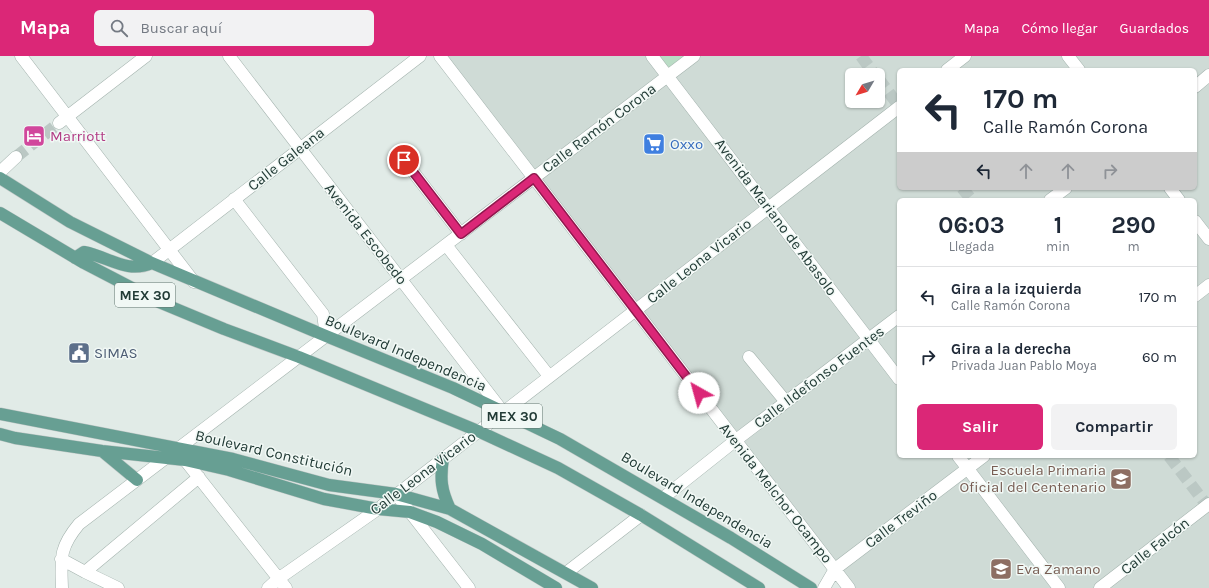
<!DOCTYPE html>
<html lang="es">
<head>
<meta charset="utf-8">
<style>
  :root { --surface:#fff; --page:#f2f2f3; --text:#1f2937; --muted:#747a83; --line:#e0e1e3; --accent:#db2777 }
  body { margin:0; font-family:Karla,sans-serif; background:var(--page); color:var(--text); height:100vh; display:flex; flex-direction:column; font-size:15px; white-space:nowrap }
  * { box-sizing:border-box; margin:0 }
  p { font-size:13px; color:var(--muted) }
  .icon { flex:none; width:22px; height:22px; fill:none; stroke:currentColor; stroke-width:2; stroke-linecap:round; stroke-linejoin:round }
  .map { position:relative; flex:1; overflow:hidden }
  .details { position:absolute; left:897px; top:142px; width:300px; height:260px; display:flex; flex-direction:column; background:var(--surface); border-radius:6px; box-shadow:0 1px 3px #0004 }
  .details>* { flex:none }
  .guide { position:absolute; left:897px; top:12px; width:300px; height:122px; border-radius:6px; box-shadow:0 1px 3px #0004; background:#fff; color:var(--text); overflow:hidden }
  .needle { width:26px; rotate:232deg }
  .fabs { position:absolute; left:845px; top:12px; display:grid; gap:8px }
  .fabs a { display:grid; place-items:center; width:40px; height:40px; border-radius:6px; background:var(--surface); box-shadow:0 1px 3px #0004; font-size:20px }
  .pin { position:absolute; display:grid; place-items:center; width:34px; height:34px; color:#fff; margin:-17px; border:2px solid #fff; border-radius:50%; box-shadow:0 1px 4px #0007 }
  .me { position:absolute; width:44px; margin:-22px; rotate:322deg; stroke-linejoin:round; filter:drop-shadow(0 0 3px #0008) }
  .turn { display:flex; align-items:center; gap:14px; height:84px; padding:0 20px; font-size:18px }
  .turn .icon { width:52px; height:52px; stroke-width:2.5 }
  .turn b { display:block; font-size:28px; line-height:34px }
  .lanes { display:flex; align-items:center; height:38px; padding:0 20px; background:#0003; justify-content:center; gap:20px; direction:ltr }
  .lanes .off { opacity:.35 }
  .eta { display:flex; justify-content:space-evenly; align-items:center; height:68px; text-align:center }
  .eta b { font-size:24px; font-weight:700; line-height:28px }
  .action { display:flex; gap:8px; margin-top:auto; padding:8px 20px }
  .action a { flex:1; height:46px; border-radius:6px; background:var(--accent); color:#fff; font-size:16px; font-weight:700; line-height:46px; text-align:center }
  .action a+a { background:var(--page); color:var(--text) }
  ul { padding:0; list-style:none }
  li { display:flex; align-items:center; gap:12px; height:60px; padding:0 20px; border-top:1px solid var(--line) }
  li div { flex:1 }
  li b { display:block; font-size:15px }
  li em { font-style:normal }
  header { display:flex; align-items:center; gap:24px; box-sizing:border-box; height:56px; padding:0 20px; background:var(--accent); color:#fff }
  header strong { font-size:19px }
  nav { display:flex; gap:22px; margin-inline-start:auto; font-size:14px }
  .search { width:280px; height:36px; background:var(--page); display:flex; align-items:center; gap:10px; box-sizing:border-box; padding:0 14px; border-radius:6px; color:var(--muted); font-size:15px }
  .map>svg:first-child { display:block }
</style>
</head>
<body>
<header>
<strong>Mapa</strong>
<div class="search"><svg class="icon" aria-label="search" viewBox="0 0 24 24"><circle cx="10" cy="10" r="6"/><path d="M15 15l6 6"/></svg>Buscar aquí</div>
<nav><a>Mapa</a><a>Cómo llegar</a><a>Guardados</a></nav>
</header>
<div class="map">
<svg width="1209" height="532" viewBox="0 0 1209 532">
  <rect width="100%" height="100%" fill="#e1ebe7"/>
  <path fill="#cfdbd6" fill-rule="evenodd" d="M444,0H1209V532H853ZM899,14H1195V132H899ZM852,19H878V45H852ZM899,144H1195V400H899Z"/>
  <path fill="#badcc5" d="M653,0H693L668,19Z"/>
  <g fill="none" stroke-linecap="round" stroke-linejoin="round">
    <path stroke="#bbc8c4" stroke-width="12" stroke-dasharray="12 6" stroke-linecap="butt" d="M861,0L875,19
      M878,22L899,50
      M16,101L59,67
      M962,132L972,144
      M1169,400L1209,452"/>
    <g stroke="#a4b3ae" stroke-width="13">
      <path id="minor" d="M21,0L194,226
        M229,0L503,356
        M440,0L849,532
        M652,0L899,323
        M1068,0L1079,14
        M947,14L965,0
        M1195,31L1209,19
        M59,67L146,0
        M404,104L461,178
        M0,116L16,101
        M1170,132L1179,144
        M234,143L323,258L326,280
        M1050,144L1066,132
        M1195,165L1209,183
        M446,189L549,320
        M152,207L420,0
        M1195,240L1209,229
        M749,301L786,346
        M181,399L286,532
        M958,400L1059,532
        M396,438L469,532
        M663,442L736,384L899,260
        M61,503L85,516L118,532
        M85,516L199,421
        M566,517L641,459
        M62,532C61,502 59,492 79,468L694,0
        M268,532L278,523L378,453L899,51
        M824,532L835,513L984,400
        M1100,532L1209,448"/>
    </g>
    <g stroke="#c1c8c7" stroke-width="13">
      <path id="major" d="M0,122L70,166L152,207L326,280L453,332L560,383L731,482L811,532
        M0,157L84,207L159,246L224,273L299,301L478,375L558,412L641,459L759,532
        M75,202L84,196C109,201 127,218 152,207
        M0,358L233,403L329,429L396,438L450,453L592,532
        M0,378L15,382L102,395L185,404L229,414L324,443L378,453L410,456L437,466L482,488L556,532
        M102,395L137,424
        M443,402C440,423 441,434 450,453"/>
    </g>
    <use href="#minor" stroke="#fff" stroke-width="12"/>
    <use href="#major" stroke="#679f93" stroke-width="12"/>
  </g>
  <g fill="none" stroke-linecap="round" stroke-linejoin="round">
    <g stroke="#8e194d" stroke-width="10">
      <path id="route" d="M404,104L461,178L534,122L699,337"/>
    </g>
    <use href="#route" stroke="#db2777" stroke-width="7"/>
  </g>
  <defs>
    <g id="hotel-square" transform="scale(1.15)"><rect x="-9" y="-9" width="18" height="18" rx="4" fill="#d1479c" stroke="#f1f8f5"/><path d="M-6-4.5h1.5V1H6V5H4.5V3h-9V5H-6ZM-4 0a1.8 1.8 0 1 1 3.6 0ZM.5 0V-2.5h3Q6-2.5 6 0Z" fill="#fff"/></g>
    <g id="supermarket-square" transform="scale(1.15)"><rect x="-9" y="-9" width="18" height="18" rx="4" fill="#3f7fe0" stroke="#f1f8f5"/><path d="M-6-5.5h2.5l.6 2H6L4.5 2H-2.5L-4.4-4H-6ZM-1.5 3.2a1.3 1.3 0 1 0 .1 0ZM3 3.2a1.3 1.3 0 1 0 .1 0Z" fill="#fff"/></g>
    <g id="civic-square" transform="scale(1.15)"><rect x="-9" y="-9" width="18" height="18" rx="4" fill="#5c6f8a" stroke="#f1f8f5"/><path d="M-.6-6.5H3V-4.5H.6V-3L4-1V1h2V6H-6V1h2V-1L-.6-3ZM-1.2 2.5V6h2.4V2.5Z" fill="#fff"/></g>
    <g id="school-square" transform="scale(1.15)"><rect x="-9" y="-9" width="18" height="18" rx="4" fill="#8d6e63" stroke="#f1f8f5"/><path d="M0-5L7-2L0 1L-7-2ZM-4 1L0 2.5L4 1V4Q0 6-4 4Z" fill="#fff"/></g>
  </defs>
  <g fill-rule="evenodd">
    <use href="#hotel-square" x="34" y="80"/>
    <use href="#supermarket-square" x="654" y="88"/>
    <use href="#civic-square" x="79" y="297"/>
    <use href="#school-square" x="1121" y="423"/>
    <use href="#school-square" x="1001" y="513"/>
  </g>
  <g text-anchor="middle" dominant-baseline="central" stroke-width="3" stroke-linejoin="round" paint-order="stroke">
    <g fill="#f1f8f5" stroke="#60746f" stroke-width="1">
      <rect x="115" y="227" width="60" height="24" rx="3"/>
      <rect x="482" y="348" width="60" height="24" rx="3"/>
    </g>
    <g font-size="14" font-weight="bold" fill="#223b36">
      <text x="145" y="239">MEX 30</text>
      <text x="512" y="360">MEX 30</text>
    </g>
    <g font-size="15" fill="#223b36" stroke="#f1f8f5">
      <text transform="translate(599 72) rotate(-37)">Calle Ramón Corona</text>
      <text transform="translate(286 103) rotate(-38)">Calle Galeana</text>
      <text transform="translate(776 161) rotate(53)">Avenida Mariano de Abasolo</text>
      <text transform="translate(366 178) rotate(52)">Avenida Escobedo</text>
      <text transform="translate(699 205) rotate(-38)">Calle Leona Vicario</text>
      <text transform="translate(406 297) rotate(23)">Boulevard Independencia</text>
      <text transform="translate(819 321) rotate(-37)">Calle Ildefonso Fuentes</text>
      <text transform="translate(274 397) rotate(13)">Boulevard Constitución</text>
      <text transform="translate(423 417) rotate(-37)">Calle Leona Vicario</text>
      <text transform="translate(776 437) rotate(52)">Avenida Melchor Ocampo</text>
      <text transform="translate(697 444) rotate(31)">Boulevard Independencia</text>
      <text transform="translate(901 463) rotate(-37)">Calle Treviño</text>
      <text transform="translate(1155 490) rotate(-38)">Calle Falcón</text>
    </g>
    <g font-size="15" fill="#b23c85" stroke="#f1f8f5" text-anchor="start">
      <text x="50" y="80">Marriott</text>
    </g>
    <g font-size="15" fill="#366cbe" stroke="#f1f8f5" text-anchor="start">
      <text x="670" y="88">Oxxo</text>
    </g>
    <g font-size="15" fill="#4e5e75" stroke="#f1f8f5" text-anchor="start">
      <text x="94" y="297">SIMAS</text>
    </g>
    <g font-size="15" fill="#785e54" stroke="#f1f8f5" text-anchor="end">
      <text x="1106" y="414">Escuela Primaria<tspan x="1106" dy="17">Oficial del Centenario</tspan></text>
      <text x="1016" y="513" text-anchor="start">Eva Zamano</text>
    </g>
  </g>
</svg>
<div class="fabs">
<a><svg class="needle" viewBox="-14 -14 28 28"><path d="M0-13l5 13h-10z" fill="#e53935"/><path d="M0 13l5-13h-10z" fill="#747a83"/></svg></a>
</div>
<div class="pin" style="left:404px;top:104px;background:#d93025"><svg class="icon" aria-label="arrive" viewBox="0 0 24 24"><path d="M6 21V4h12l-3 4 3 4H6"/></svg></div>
<svg class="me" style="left:699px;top:337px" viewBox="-20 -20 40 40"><circle r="19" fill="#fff"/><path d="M0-13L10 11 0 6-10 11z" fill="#db2777"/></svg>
<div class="guide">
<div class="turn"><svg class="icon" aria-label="left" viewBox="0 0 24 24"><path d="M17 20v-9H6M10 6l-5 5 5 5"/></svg><div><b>170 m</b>Calle Ramón Corona</div></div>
<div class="lanes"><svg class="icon" aria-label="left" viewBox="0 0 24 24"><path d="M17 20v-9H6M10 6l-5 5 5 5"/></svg><svg class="icon off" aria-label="ahead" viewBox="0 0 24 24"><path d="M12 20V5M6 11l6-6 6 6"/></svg><svg class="icon off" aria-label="ahead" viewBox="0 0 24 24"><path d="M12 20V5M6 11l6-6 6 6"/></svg><svg class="icon off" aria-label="right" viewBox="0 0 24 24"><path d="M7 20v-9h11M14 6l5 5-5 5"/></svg></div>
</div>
<section class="details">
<div class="eta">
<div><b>06:03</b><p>Llegada</p></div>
<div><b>1</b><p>min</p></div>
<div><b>290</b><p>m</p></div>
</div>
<ul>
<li><svg class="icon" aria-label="left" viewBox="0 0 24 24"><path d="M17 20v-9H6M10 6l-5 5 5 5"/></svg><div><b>Gira a la izquierda</b><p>Calle Ramón Corona</p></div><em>170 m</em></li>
<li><svg class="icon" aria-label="right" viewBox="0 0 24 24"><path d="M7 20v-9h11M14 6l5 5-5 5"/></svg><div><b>Gira a la derecha</b><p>Privada Juan Pablo Moya</p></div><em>60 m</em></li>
</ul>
<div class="action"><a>Salir</a><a>Compartir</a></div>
</section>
</div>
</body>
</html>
